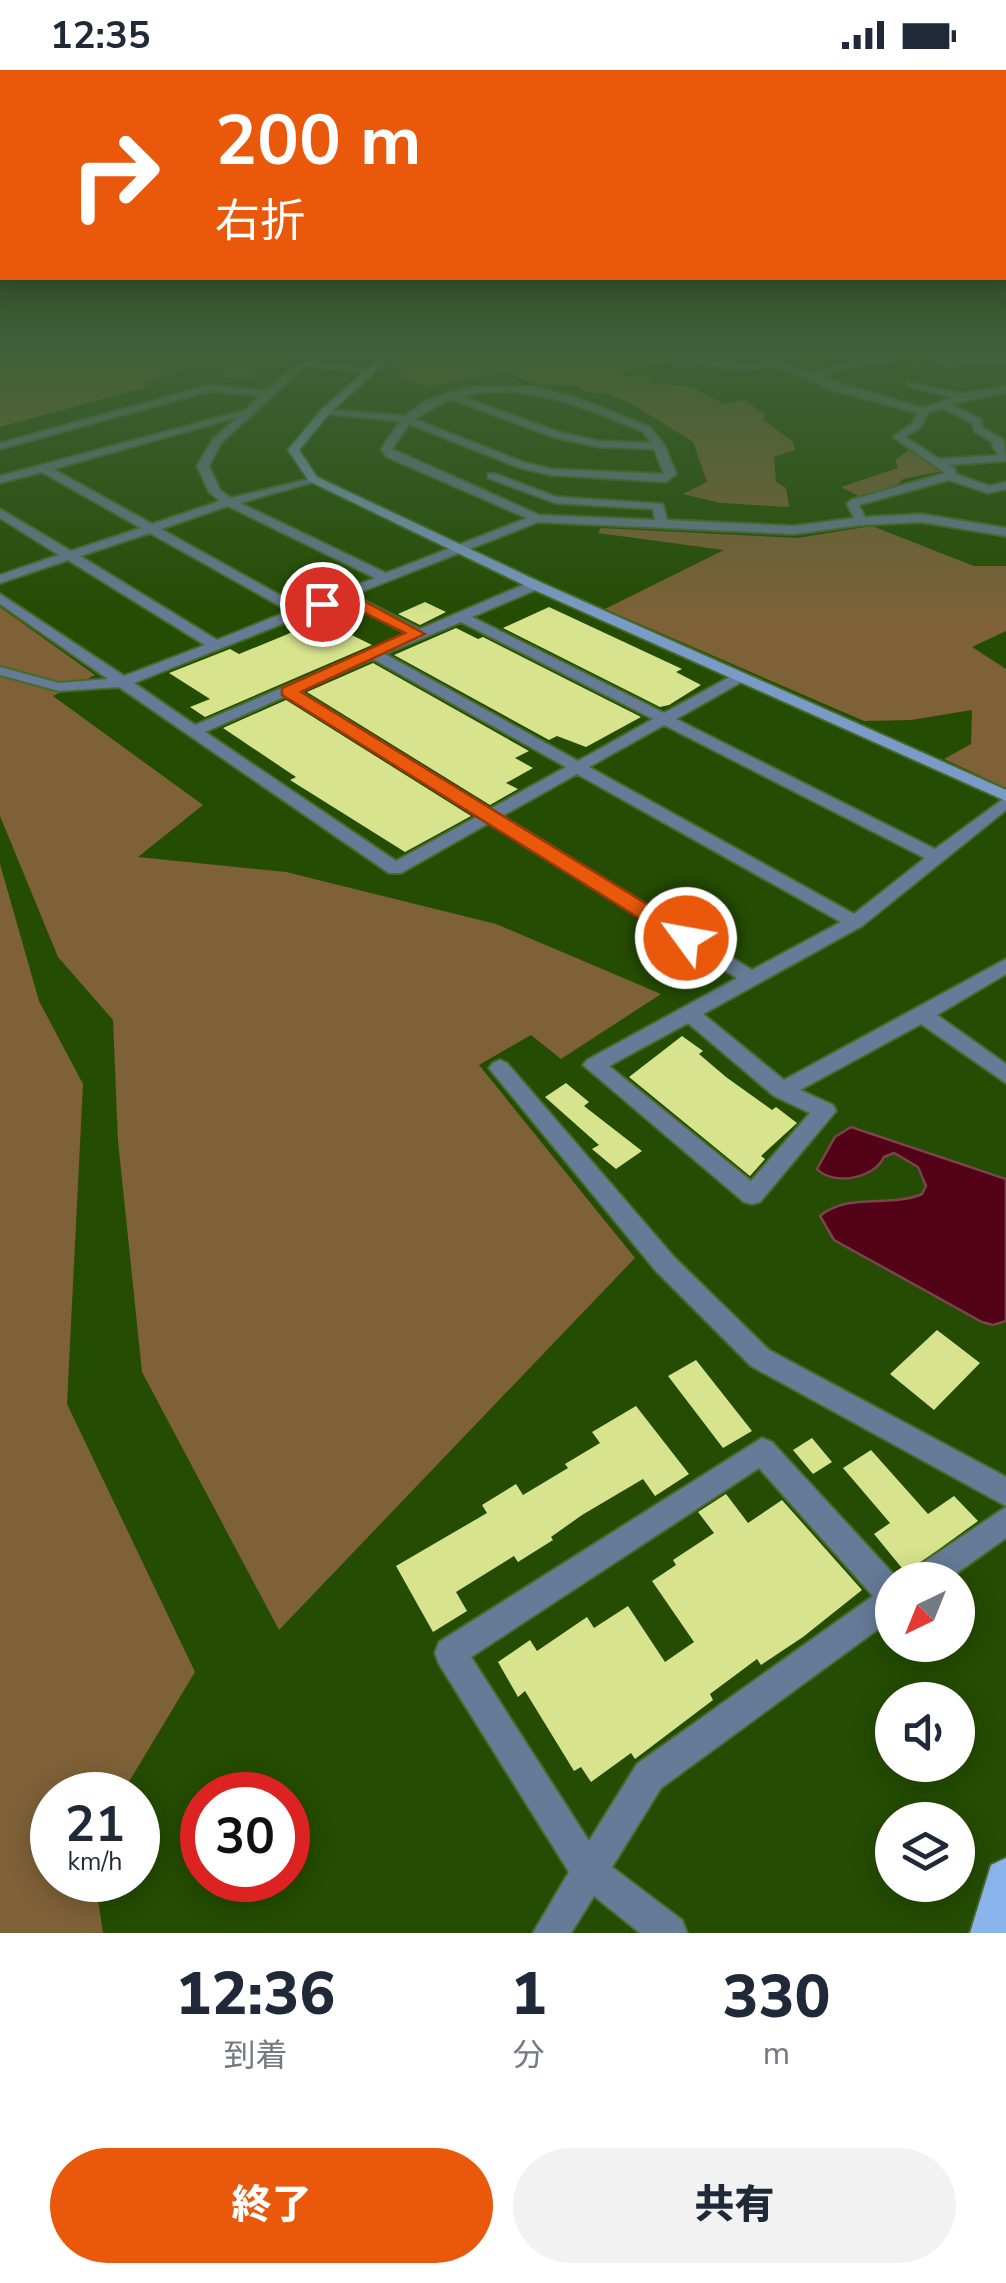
<!DOCTYPE html>
<html lang="ja">
<head>
<meta charset="utf-8">
<style>
  :root { --surface:#fff; --page:#f2f2f3; --text:#1f2937; --muted:#747a83; --accent:#ea580c }
  body { margin:0; font-family:"Nunito Sans","Noto Sans JP",sans-serif; background:var(--page); color:var(--text); height:100vh; display:flex; flex-direction:column; font-size:38px; white-space:nowrap }
  * { box-sizing:border-box; margin:0 }
  p { font-size:32px; color:var(--muted) }
  .icon { flex:none; width:55px; height:55px; fill:none; stroke:currentColor; stroke-width:2; stroke-linecap:round; stroke-linejoin:round }
  .map { position:relative; height:1863px; overflow:hidden }
  .details { display:flex; flex-direction:column; background:var(--surface); flex:1 }
  .details>* { flex:none }
  .top-card { position:absolute; left:0px; top:0px; width:1008px; height:210px; box-shadow:0 5px 25px #0003; background:#ea580c; color:#fff; overflow:hidden }
  .needle { width:65px; rotate:223deg }
  .buttons { position:absolute; left:875px; top:1492px; display:grid; gap:20px }
  .buttons a { display:grid; place-items:center; width:100px; height:100px; border-radius:50%; background:var(--surface); box-shadow:0 5px 25px #0003; font-size:50px }
  .speed { position:absolute; left:30px; top:1702px; display:flex; gap:20px; font-size:50px; font-weight:700; text-align:center }
  .speed>* { display:grid; place-content:center; width:130px; height:130px; border-radius:50%; background:var(--surface); box-shadow:0 5px 25px #0003; line-height:1 }
  .speed small { font-size:25px; font-weight:400 }
  .speed .limit { border:15px solid #d22; background:#fff; color:#111 }
  .pin { position:absolute; display:grid; place-items:center; width:85px; height:85px; color:#fff; margin:-42px; border:5px solid #fff; border-radius:50%; box-shadow:0 2px 10px #0007 }
  .me { position:absolute; width:110px; margin:-55px; rotate:302deg; stroke-linejoin:round; filter:drop-shadow(0 0 8px #0008) }
  .turn { display:flex; align-items:center; gap:35px; height:210px; padding:0 50px; font-size:45px }
  .turn .icon { width:130px; height:130px; stroke-width:2.5 }
  .turn b { display:block; font-size:70px; line-height:85px }
  .eta { display:flex; justify-content:space-evenly; align-items:center; height:170px; text-align:center }
  .eta b { font-size:60px; font-weight:800; line-height:70px }
  .cta { display:flex; gap:20px; margin-top:auto; padding:20px 50px }
  .cta a { flex:1; height:115px; border-radius:60px; background:var(--accent); color:#fff; font-size:40px; font-weight:800; line-height:115px; text-align:center }
  .cta a+a { background:var(--page); color:var(--text) }
  .status { display:flex; justify-content:space-between; align-items:center; height:70px; padding:0 50px; background:var(--surface); direction:ltr }
  .status svg { height:28px; fill:currentColor }
  .map>svg:first-child { display:block }
</style>
</head>
<body>
<div class="status"><b>12:35</b><svg viewBox="0 0 49 12"><path d="M0 12V9h3v3zM5 12V6h3v6zM10 12V3h3v9zM15 12V0h3v12zM26 1h20v11H26zM47 4h2v5h-2z"/></svg></div>
<div class="map">
<svg width="1006" height="1863" viewBox="0 0 1006 1863">
  <rect width="100%" height="100%" fill="#244c02"/>
  <path fill="#7e6137" d="M0,285H266L252,309L225,307L220,299L193,298L142,313L147,317L0,357Z
    M474,285H673L682,293C659,293 639,293 621,307H653L648,312L692,317L724,334L744,330L766,345L762,349L793,372L795,380L774,387L776,412L786,418L789,437L721,433L683,424L707,412L693,372L631,333L605,323L586,322L575,315L535,314L504,302L431,316L410,312L391,296L403,289L433,292Z
    M909,380L947,400L903,409L890,422L861,427L841,417L898,398L895,390Z
    M872,456L974,496H1006V561L972,577L1006,599V718L944,689L971,674L972,640L911,650L864,651L605,539L724,480L598,463L601,458L797,468Z
    M0,537L95,605L53,626L203,735L138,787L286,802L496,854L661,924L561,989L531,965L479,995L635,1188L279,1560L142,1302L118,1071L113,950L58,887L0,746Z
    M0,794L39,931L83,1014L67,1334L195,1602L121,1725H52V1810H95L103,1863H0Z"/>
  <path fill="#530217" stroke="#78464a" stroke-width="2.5" d="M851,1057L1006,1109V1251L993,1255L982,1252L834,1170L820,1146C849,1122 889,1138 922,1124L926,1116L918,1097L894,1083L884,1087C874,1109 833,1116 817,1099L835,1067Z"/>
  <path fill="#d7e48d" d="M425,532L446,542L420,555L398,544Z
    M549,537L682,599L676,602L701,615L669,635L660,637L503,558Z
    M313,546L372,575L205,647L190,637L210,629L169,603L230,579L239,584L288,564L295,560L287,556Z
    M456,558L478,569L483,567L641,647L586,677L557,666L549,670L394,585Z
    M373,593L529,681L515,688L533,698L506,713L518,719L490,735L307,622Z
    M286,630L471,746L405,782L290,710L296,707L223,658Z
    M682,966L703,981L699,984L726,1007L772,1040L776,1037L797,1053L761,1086L765,1089L750,1106L629,1007Z
    M566,1013L589,1032L584,1036L642,1081L616,1099L592,1079L599,1075L545,1027Z
    M937,1260L980,1293L934,1340L890,1304Z
    M696,1290L752,1361L723,1378L668,1306Z
    M636,1336L689,1404L655,1426L643,1409L582,1445L551,1467L553,1470L518,1492L514,1486L456,1522L467,1541L433,1562L396,1496L487,1443L482,1435L516,1414L523,1425L568,1398L565,1394L600,1373L592,1362Z
    M812,1368L832,1392L813,1404L793,1380Z
    M871,1380L928,1444L954,1426L978,1451L906,1503L874,1464L890,1453L843,1398Z
    M726,1424L748,1453L782,1430L862,1520L803,1567L761,1595L757,1589L710,1624L713,1630L635,1689L631,1683L591,1712L581,1697L574,1701L525,1621L518,1627L498,1592L530,1570L537,1581L587,1547L594,1558L628,1536L665,1592L694,1572L652,1511L676,1495L673,1490L714,1463L698,1442Z"/>
  <g fill="none" stroke-linecap="round" stroke-linejoin="round">
    <g stroke="#466b28" stroke-width="4">
      <path id="street" d="M716,285H726L735,294L779,291L814,305L835,294L901,285H932L945,290L1006,286V292L944,296L922,287L838,299L822,308L923,338L952,327L907,316V312L962,324L1006,316V322L951,334L981,349L983,358L1004,370L1006,391L949,395L955,399L956,404L989,416L1006,412V419L988,423L949,410L859,435L865,447L921,444L1006,458V466L921,452L861,455L794,464L538,452L353,525L420,559L530,512H540V518L472,547L664,643L735,604H745V610L676,649L935,779L1006,727V740L862,856L703,944L784,1010L1006,889V904L937,945L1006,994V1013L921,954L800,1020L833,1035L836,1041L760,1132L752,1134L744,1132L583,995L587,990L737,908L489,753L401,803H389L119,617L59,621L0,605V597L59,613L108,609L0,534V524L124,606L205,575L68,490L0,513V505L59,485L0,448V439L71,481L141,458L42,402L0,413V406L246,340L260,326L210,321L0,379V373L210,315L266,321L303,290L376,300L371,303L305,296L221,373L209,396L220,420L231,428L317,407V411L240,433L386,503L527,448L387,387L381,379L400,351L326,344L322,339L405,346L426,331L470,317H535L580,329L650,357L665,376L676,404L666,412L551,405L520,398L409,354L392,379L539,445L655,450L653,439L555,433L488,408V404H496L557,427L663,434L667,450L794,456L854,448L847,434L851,430L945,403L893,367L912,354L918,343L836,321L778,297L733,300L701,294L683,298L678,295L701,288L723,292ZM492,321C548,321 592,341 642,361L652,373L599,371L559,362L460,326ZM450,329L556,368L599,377L654,379L664,404L551,399L523,392L414,349ZM942,338L972,353L974,361L994,373L992,376L999,385L939,389L905,367L920,358L928,343ZM238,347L213,369L197,396L209,422L220,431L152,454L53,399ZM228,436L375,508L301,537L161,459ZM150,463L289,541L217,570L80,486ZM342,530L408,564L195,655L134,613ZM461,552L653,649L578,691L385,584ZM373,589L566,697L490,739L299,621ZM286,626L478,746L396,791L205,662ZM664,655L925,788L854,844L589,697ZM577,704L841,852L752,900L502,746ZM688,953L774,1026L810,1043L751,1111L609,996Z
        M500,990L507,993L674,1187L769,1280L1006,1407V1436L751,1296L656,1201L493,1003L489,998L493,993Z
        M762,1368L772,1372L899,1510H892V1549L661,1718L612,1797L682,1850L687,1863H640L594,1826L571,1863H533L569,1802L439,1594L435,1583L439,1572ZM759,1398L873,1526L637,1694L589,1771L471,1587Z
        M1006,1437V1468L947,1510H907L912,1500Z"/>
    </g>
    <g stroke="#466b28" stroke-width="4">
      <path id="secondary" d="M383,285H393L330,343L299,380L317,407L540,512L1006,720V731L530,518L309,411L288,380L322,339Z"/>
    </g>
    <g stroke="#466b28" stroke-width="4">
      <path id="primary" d="M1006,1788V1863H970L991,1795Z"/>
    </g>
    <use href="#street" fill="#667b97" fill-rule="evenodd"/>
    <use href="#secondary" fill="#7a9bc7" fill-rule="evenodd"/>
    <use href="#primary" fill="#89b4ec" fill-rule="evenodd"/>
  </g>
  <linearGradient id="sky" x2="0" y2="1"><stop stop-color="#142a01"/><stop offset="0.52" stop-color="#3f6139"/><stop offset="1" stop-color="#3f6139" stop-opacity="0"/></linearGradient>
  <rect width="1006" height="546" fill="url(#sky)"/>
  <path fill="#ea580c" stroke="#983908" stroke-width="2.5" d="M338,523H349L425,564L301,622L694,863L697,868L694,873H679L282,625V618L405,563L343,532L322,539L315,534Z"/>
</svg>
<div class="buttons">
<a><svg class="needle" viewBox="-14 -14 28 28"><path d="M0-13l5 13h-10z" fill="#e53935"/><path d="M0 13l5-13h-10z" fill="#747a83"/></svg></a>
<a><svg class="icon" aria-label="sound" viewBox="0 0 24 24"><path d="M4 9h4l5-4v14l-5-4H4zM17 9q2 3 0 6"/></svg></a>
<a><svg class="icon" aria-label="layers" viewBox="0 0 24 24"><path d="M12 4l9 5-9 5-9-5zM3 14l9 5 9-5"/></svg></a>
</div>
<div class="speed"><div>21<small>km/h</small></div><div class="limit">30</div></div>
<div class="pin" style="left:322px;top:534px;background:#d93025"><svg class="icon" aria-label="arrive" viewBox="0 0 24 24"><path d="M6 21V4h12l-3 4 3 4H6"/></svg></div>
<svg class="me" style="left:686px;top:868px" viewBox="-20 -20 40 40"><circle r="17" fill="#ea580c" stroke="#fff" stroke-width="3"/><path d="M0-11L8 9 0 5-8 9z" fill="#fff"/></svg>
<div class="top-card">
<div class="turn"><svg class="icon" aria-label="right" viewBox="0 0 24 24"><path d="M7 20v-9h11M14 6l5 5-5 5"/></svg><div><b>200 m</b>右折</div></div>
</div>
</div>
<section class="details">
<div class="eta">
<div><b>12:36</b><p>到着</p></div>
<div><b>1</b><p>分</p></div>
<div><b>330</b><p>m</p></div>
</div>
<div class="cta"><a>終了</a><a>共有</a></div>
</section>
</body>
</html>
